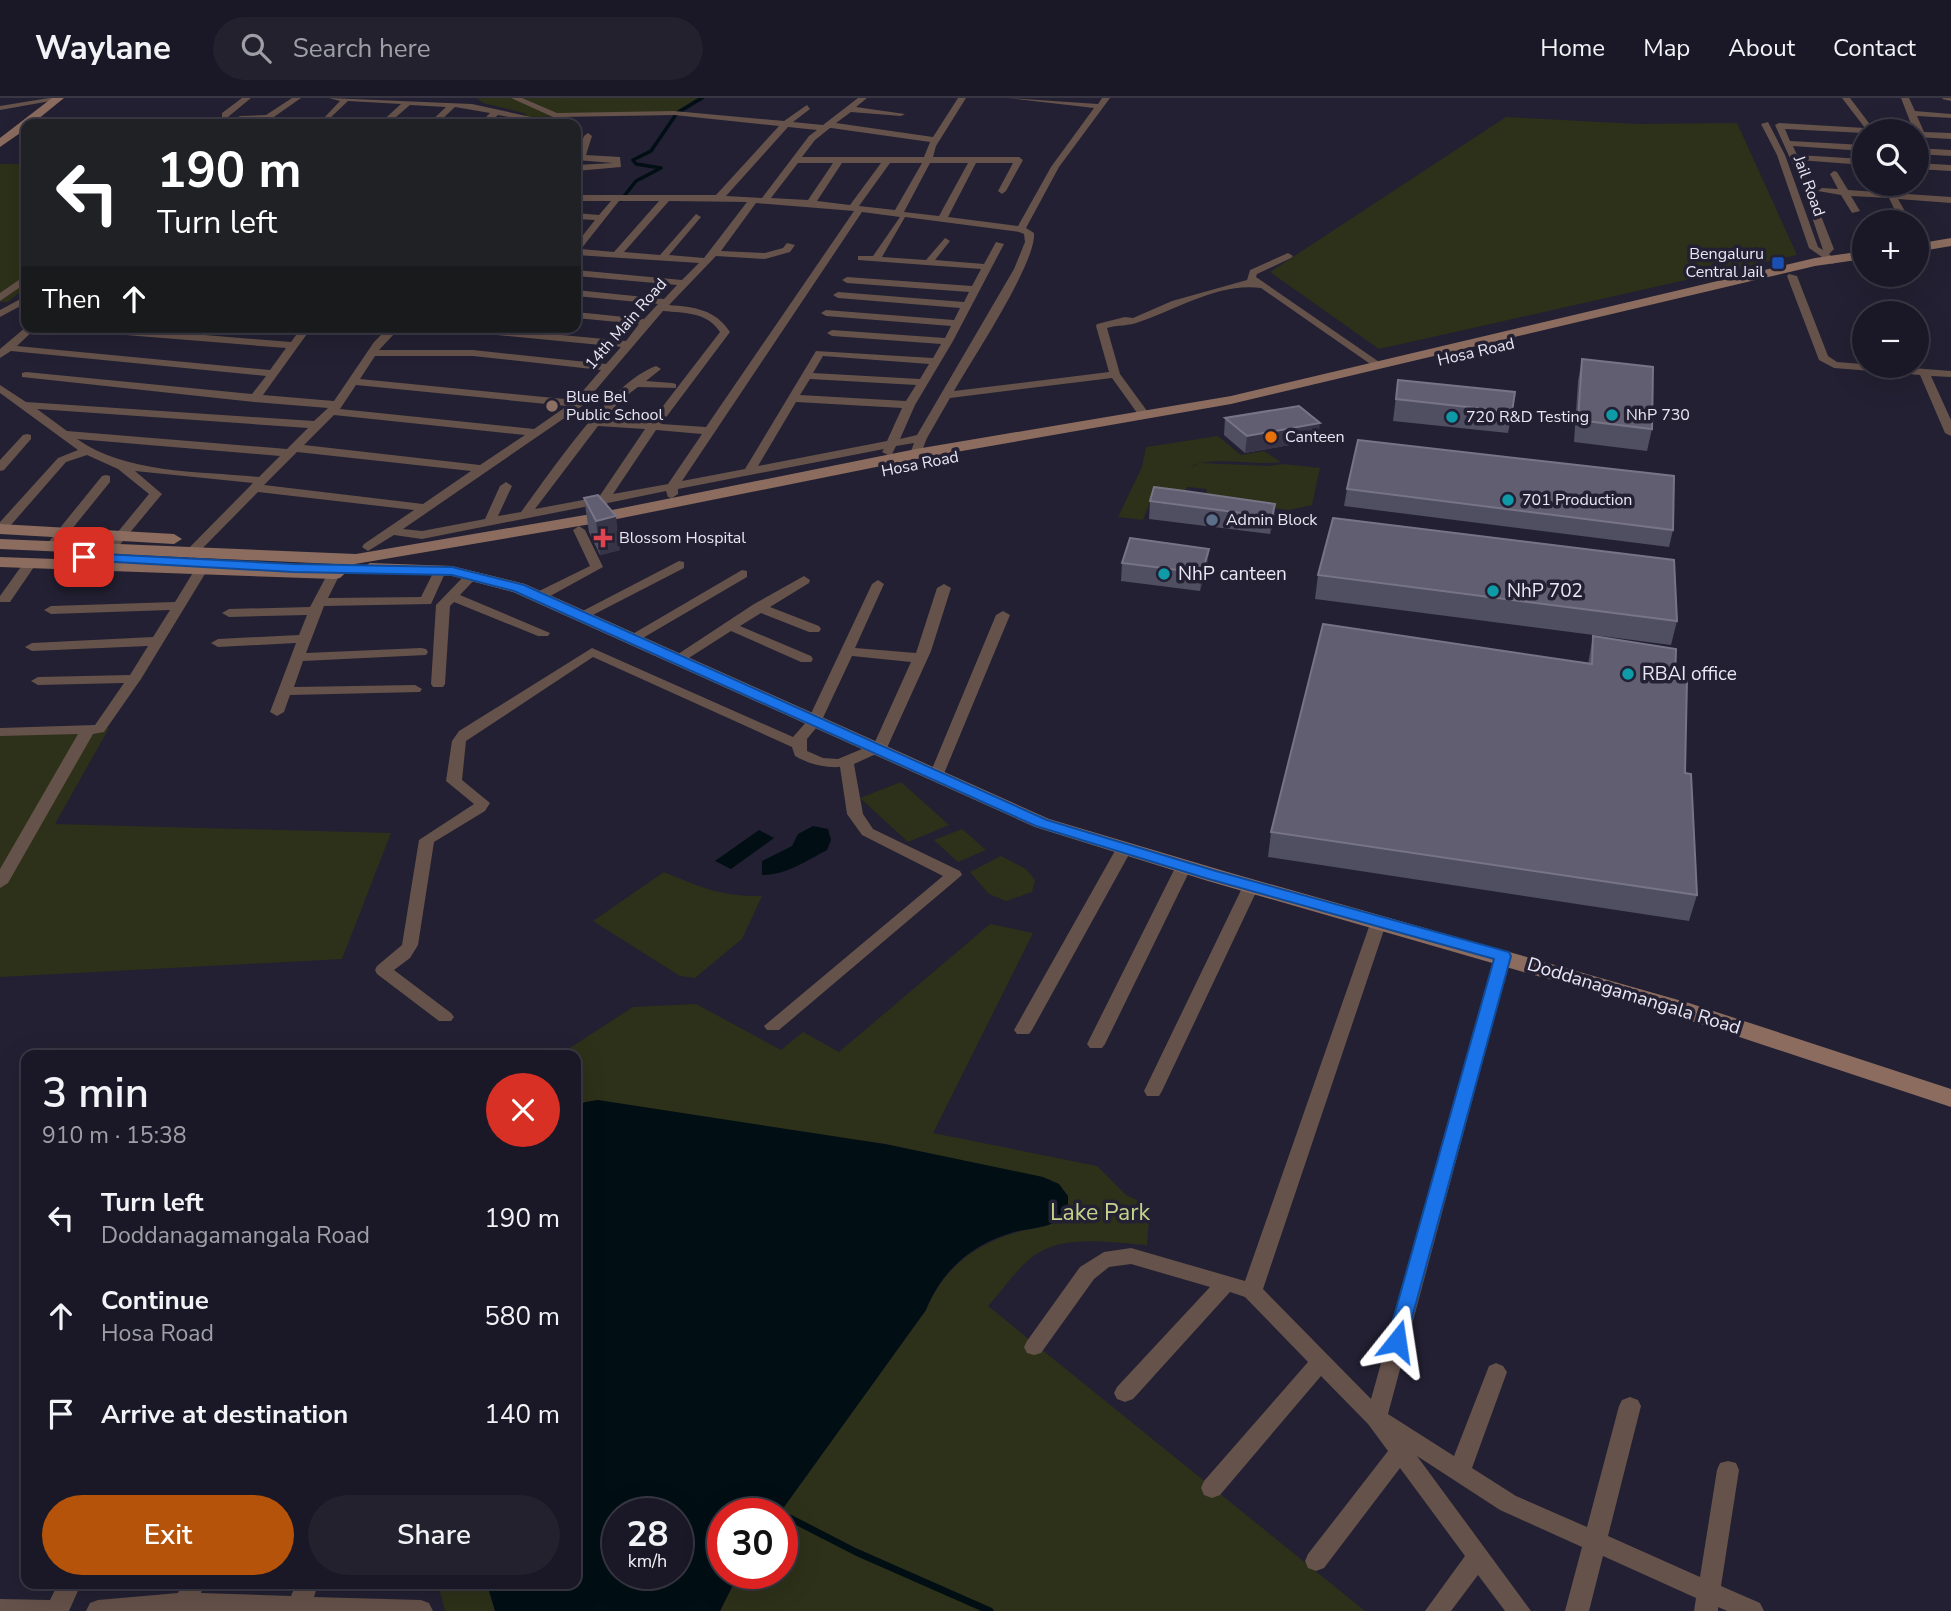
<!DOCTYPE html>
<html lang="en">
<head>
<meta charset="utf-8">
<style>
  :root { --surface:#1a1826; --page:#23212e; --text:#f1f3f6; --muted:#9fa0a7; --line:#383743; --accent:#b45309 }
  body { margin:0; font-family:"Nunito Sans",sans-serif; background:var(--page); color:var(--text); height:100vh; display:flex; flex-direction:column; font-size:26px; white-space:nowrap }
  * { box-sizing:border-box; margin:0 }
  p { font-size:23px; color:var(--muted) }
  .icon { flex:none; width:38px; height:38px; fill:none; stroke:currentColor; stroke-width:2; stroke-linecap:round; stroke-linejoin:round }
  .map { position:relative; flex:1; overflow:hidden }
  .details { position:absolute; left:21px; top:952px; width:560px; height:539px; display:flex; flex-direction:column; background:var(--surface); border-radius:14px; box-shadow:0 7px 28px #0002,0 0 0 2px var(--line) }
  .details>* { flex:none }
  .banner { position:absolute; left:21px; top:21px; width:560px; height:214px; border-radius:14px; box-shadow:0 7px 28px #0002,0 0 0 2px var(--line); background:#202124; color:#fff; overflow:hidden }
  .fabs { position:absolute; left:1852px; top:21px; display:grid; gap:14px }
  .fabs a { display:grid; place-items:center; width:77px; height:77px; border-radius:50%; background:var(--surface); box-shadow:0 7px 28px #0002,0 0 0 2px var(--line); font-size:35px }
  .speed { position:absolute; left:602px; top:1400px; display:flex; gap:14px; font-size:35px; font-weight:700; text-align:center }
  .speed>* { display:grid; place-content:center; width:91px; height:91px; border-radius:50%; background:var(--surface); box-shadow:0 7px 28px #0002,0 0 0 2px var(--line); line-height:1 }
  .speed small { font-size:18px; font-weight:400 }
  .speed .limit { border:10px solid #d22; background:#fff; color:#111 }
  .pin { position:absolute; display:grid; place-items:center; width:60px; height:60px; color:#fff; margin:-30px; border-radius:14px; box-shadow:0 4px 10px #0006 }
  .me { position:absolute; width:77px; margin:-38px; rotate:15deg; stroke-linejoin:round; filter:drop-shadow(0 0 5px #0008) }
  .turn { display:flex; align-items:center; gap:24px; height:147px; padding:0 21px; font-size:32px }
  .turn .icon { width:91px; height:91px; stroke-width:2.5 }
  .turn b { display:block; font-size:49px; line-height:60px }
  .then { display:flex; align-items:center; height:66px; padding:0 21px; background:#0003; gap:14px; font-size:26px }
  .round { display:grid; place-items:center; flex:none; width:74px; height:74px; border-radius:37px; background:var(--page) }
  .summary { display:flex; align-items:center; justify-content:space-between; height:119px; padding:0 21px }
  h1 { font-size:42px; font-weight:600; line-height:52px }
  .cta { display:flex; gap:14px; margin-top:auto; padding:14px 21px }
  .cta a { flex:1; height:80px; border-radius:42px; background:var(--accent); color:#fff; font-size:28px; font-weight:600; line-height:80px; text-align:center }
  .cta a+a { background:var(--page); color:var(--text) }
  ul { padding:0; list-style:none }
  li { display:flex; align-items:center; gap:21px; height:98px; padding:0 21px }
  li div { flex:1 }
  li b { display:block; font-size:26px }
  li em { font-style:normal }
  header { display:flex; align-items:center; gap:42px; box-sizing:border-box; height:98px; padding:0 35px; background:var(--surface); border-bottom:2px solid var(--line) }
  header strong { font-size:33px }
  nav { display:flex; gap:38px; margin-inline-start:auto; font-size:24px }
  .search { width:490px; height:63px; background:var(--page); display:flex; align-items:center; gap:18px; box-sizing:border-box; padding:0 24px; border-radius:38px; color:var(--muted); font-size:26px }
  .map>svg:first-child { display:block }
</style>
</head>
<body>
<header>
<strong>Waylane</strong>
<div class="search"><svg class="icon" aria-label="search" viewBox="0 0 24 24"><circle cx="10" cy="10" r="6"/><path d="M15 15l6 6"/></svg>Search here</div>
<nav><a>Home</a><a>Map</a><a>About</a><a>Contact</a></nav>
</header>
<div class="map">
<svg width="1951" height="1513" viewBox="0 0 1951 1513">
  <rect width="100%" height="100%" fill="#222032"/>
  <path fill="#2d3119" d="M477,0H697L670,17L527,19L524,15L483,5Z
    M1506,19L1638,26L1737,25L1797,157L1379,251L1270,174Z
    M0,66H26V189L8,204H0Z
    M1218,338L1241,357L1264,353L1281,364C1256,368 1208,357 1190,369L1201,365L1269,368L1283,366L1320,370L1312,407L1289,412L1204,403L1207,391L1187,389L1180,405L1151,402L1143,422L1118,419L1142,369L1146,349Z
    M0,630H109L55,726L391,735L342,861L0,879Z
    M901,684L949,727L908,744L860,700Z
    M962,731L986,752L958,764L934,742Z
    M1001,758L1026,771L1035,782L1032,794L1006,803L989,796L970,774Z
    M664,774C700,789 722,799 762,798L742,841L695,880L680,878L593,823Z
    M990,826L1033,835L933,1035L1097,1068L1126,1097L1150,1108L1147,1147C1110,1145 1062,1135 1031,1160C1015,1173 1002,1193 988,1208L1365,1513H720L739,1475H782V1416H779L926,1212C948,1159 993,1136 1047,1128L1051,1082L885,1046L580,1007L576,1009V957H559L633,909L696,906L781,952L803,934L839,954Z
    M438,1486H487L495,1513H445Z"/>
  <path fill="#010f15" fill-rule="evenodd" d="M813,728L828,731L831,742L827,752C808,762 784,778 762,777V763L792,748L798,736Z
    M759,732L774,740L731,771L715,763Z
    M598,1002L885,1046L1043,1079L1059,1086L1068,1098V1112C1056,1131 1034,1129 1014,1134C972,1146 942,1172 926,1212L779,1416H723V1475H739L720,1513H495L487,1486H576V1009L585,1004ZM618,1416H677V1475H618Z"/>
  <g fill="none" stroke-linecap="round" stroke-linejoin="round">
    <path stroke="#010f15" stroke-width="3.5" d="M621,102L636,83L661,70L636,66L633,62L651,53L677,15L702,0"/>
    <path stroke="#010f15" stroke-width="7" d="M782,1416L856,1454L990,1513"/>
    <path fill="#65524a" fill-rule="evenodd" d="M49,0L62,1L0,12V8Z
      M242,0H251L228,19H222V15Z
      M292,0H301L271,21L228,26L240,18L266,17Z
      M329,0L472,6L531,19H553L511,0H522L557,15L674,13L784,23L807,7L810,11L793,24L823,27L858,0H867L856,9L905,16L901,18L851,14L836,25L933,39L958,0H966L936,48L933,59H1019L1023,62L1006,93L1002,96L998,93L1013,65H976L948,119L1018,128L1051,69L1094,10L1008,0L1098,6L1102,0H1110L1059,69L1026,130L1034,135C1037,164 971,263 954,293L1109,274L1096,228L1097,226L1125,219L1133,220L1172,203L1247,182L1250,172L1288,155L1293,158L1291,160L1257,176L1256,179L1385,268L1376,270L1261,190C1220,184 1177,211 1139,224C1130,228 1117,227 1107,230L1120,276L1150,317L1144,320L1140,319L1112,280L950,300L927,340L920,358H912L910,356L914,345L896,348L892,356L888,357L882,354L884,351L678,391V396L672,400L668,399L666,393L608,405L600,411L594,407L422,441L394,437L368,453L362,449L364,446L414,412L258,394L194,459L190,460L184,456L186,453L253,385L135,373L162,396L113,455L109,456L103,452L149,396L118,371L87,357L66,364L4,435L0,436V424L58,360L78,352L0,295V287L26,304L314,323L328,310L254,304L22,279V275L26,274L252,296L266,278L11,253L0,260V251L26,229H37L17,248L270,272L286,250L64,232L59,229H107L291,244L302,229H312L263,297L334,303L374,244L389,229L486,230L626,243L639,226L576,220V214L644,221L658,206L576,198V192L664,201L677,187L576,178V172L682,182L699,165L576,157V146L595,122L576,121V115L599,117L611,103H576V97H716L779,28L674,17L559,19L556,23H531L498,17L488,26H479L490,15L455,9L437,26H428L446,9L410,7L388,26H379L401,6L348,3L327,23L323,21L340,3ZM788,29L817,32L809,38L762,100L726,98ZM830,30H831L930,44L924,59H802L815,42ZM798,65H833L808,102L771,100ZM842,65H881L850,107L817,103ZM890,65H922L895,112L859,108ZM930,65H968L939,118L904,114ZM619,103H659L614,154L581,151ZM669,103L747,104L704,160L669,157L701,119L696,116L660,157L624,154ZM756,105L854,113L706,329L661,326L730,234C715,211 694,209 669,207L716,158L765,161L790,154L795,147L787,145L783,150L765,155L721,153ZM862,114L900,119L873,158H858V162L981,171L972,188L847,179L842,182L847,185L969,194L964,204L838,194L833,197L838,200L960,210L954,222L826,212L821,215L826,218L951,228L945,240L832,232L827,235L832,238L941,246L933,260L816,253L745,371L682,383ZM905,119L1019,134L1024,136L1025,144L1014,171L917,337L900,341L915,307L953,243L1004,146L996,144L984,166L935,162L950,143L945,140L926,162L882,159ZM663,213C685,215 707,214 720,234L650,325L604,321L622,301L638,289L676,290V286L672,285L646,283L661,271L656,268C609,285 552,373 521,414L498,418L512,388L506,384L500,388L485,421L422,433L403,431L582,308ZM395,235L486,236L621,249L606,266L473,252H379ZM375,258H473L601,272L575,302L360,281ZM823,258L929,266L920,281L813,275ZM810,281L916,287L906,303L800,297ZM356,287L567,308L534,331L340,311ZM796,304L902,310L887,343L758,368ZM37,311L308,330L287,351L67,333ZM334,317L525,337L480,367L304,347ZM598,328L645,331L599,399L535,411ZM656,332L702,336L668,386L613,396ZM77,341L280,358L259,379C200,373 126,376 77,341ZM297,354L471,373L423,406L264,387Z
      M1842,0H1850L1875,33H1864V35L1785,31L1790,43L1864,47V53L1793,48L1797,57L1864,61V67L1799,62L1834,151L1829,156L1837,163L1832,166L1809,150L1777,57L1761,26L1768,24L1785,57L1818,149L1823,152L1799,80L1775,27L1779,25L1865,30Z
      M1901,0H1909L1915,13L1951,16V20L1917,18L1924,34L1951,35V41L1916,39Z
      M1951,0V3L1942,1L1943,0Z
      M588,35L592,38L586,57L620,59L621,69L576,73V67L613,65L576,62L584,38Z
      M1916,50L1951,52V58L1916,56Z
      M1916,65L1951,67V73L1916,71Z
      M1834,73L1837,74L1848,92L1951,99V105L1898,101L1907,117L1902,120L1897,117L1889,100L1851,98L1860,113L1852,115L1841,97L1818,93L1822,90L1838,91L1830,76Z
      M1789,176L1797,178L1828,258L1837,264L1951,273V279L1931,278L1951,322V338L1945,335L1920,277L1834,270L1819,262L1787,178Z
      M26,177V185L0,203V195Z
      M26,198V205L0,219V212Z
      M27,336L31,337V341L4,372L0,373V362L23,337Z
      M106,377L110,378V384L55,452H47V446L102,378Z
      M579,428L585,432L603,469L543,502H533V496L590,468L573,432Z
      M30,462L36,466L10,504H0V498L25,463Z
      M205,462L211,466L141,581L104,634L93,636L8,785L0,790V771L78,636L0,638V630L95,627L124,585L38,587L31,583L38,579L130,577L148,548L32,553L25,549L32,545L153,539L170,512L51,516L44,512L51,508L175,504L200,463Z
      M679,463L684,464V470L585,521L580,522L573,518Z
      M440,469L446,473L431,506L324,508L306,555L421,550L426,551L428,554L426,557L303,563L294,589L415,587L422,591L420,594L290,597L284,614L277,618L270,614L296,545L218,549L211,545L218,541L299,537L307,517L229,519L222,515L229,511L310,509L329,473L334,472L340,476L328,500L421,499L434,473Z
      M742,472L747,473V479L636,544L631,545L624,541Z
      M473,473L479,477L460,497L550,535L548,538H538L454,504L450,508L445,586L443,589H433L431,586L436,507L468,474Z
      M804,478L810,482L809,485L770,509L819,528L821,531L819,534H809L761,515L740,528L811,558L813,561L811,564H801L731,533L681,565L676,566L669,562L754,506Z
      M878,482L884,486L855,550L916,555L937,490L944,486L951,490L931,553L886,652L884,655L876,656L854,666L863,716L873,731L960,773L962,777L779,932H767L764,928L943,778L862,737L847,716L840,669C824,670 809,666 795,658L792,649L593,559L466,643L462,682L490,705L485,713L434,744L418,847L410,860L394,872L451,915L454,919L451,923H439L377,876L375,872L377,868L402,847L419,742L474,706L446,683L452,643L459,633L592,550L793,639L808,622L872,486ZM852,558L911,564L874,646L838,661L823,660L807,653V641L821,624Z
      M1003,513L1010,517L943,678L941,681H931L929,678L996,517Z
      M1124,746L1132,751L1032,932L1029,936H1017L1014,932L1116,751Z
      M1184,763L1192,768L1105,946L1102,950H1090L1087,946L1176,768Z
      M1251,783L1259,788L1162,993L1159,998H1147L1144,993L1243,788Z
      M1379,818L1387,823L1263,1191L1371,1301L1495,858L1497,854H1509L1511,858L1388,1316L1454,1358L1489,1268L1496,1265L1503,1268L1507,1274L1472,1370L1516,1398L1587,1429L1619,1308L1622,1302L1630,1299L1638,1302L1641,1308L1608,1438L1700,1479L1717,1372L1720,1365L1728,1363L1736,1365L1739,1372L1721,1488L1760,1505L1764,1513H1727L1718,1509V1513H1694L1696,1500L1603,1458L1589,1513H1565L1582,1449L1500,1412L1417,1358L1531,1513H1505L1478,1477L1451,1513H1425L1465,1458L1400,1370L1324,1470L1316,1473L1308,1470L1305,1463L1308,1456L1388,1353L1368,1326L1321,1278L1220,1397L1212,1400L1204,1397L1201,1390L1204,1383L1308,1264L1245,1199L1230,1194L1133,1301L1125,1304L1117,1301L1114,1295L1117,1289L1210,1189L1131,1166L1109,1169L1094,1181L1041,1255L1034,1257L1027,1255L1024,1249L1027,1243L1080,1169L1104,1154L1131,1150L1245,1183L1371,823Z
      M58,1486H81L69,1513H0V1501L50,1502Z
      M182,1486H204L201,1495L291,1498L296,1486H318L314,1499L421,1502L429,1505L433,1513H86L90,1505L98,1502L178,1495Z"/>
    <path fill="#8b6c5f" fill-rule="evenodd" d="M52,0H64L32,26H26V31L0,49V40Z
      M1951,140V148L1916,154V146Z
      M1864,153V161L1815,168L1231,306L916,361L597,425L355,466L340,480L334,481L0,469V459L330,471L335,466L0,451V441L356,456L597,415L916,351L1231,298L1815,160Z
      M0,426L174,436L182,441L174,446L0,436Z
      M370,465L452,468L525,486L1049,721L1224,773L1689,905L1951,991V1009L1673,917L1208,783L1035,729L513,494L452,478L364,474L361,470Z"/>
  </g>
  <path fill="#504e61" d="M1582,261L1652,331L1647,353L1574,344L1578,283Z
    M1398,282L1512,314L1508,335L1393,323Z
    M1225,320L1318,342L1245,355L1224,337Z
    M1347,391L1673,432L1669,449L1344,408Z
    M584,400L620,452L600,457L589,434Z
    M1150,403L1275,406L1274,423L1270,436L1149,421Z
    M1209,451L1207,469L1200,493L1121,483L1122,465Z
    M1318,477L1677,523L1671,547L1315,501Z
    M1593,538L1675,579L1697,797L1689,823L1268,759L1271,734L1588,566Z"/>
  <path fill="#373448" d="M1320,325L1318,342L1245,355L1247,338Z
    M1275,406L1274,423L1270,436L1272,419Z
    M616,418L620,452L600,457L596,423Z
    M1209,451L1207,469L1200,493L1202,475Z"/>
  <path fill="#615e71" stroke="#767485" stroke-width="2" d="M1582,261L1653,269L1652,331L1578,322Z
    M1398,282L1515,294L1512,314L1396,301Z
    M1299,308L1320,325L1247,338L1225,320Z
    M1358,342L1674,378L1673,432L1347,391Z
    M1154,389L1185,393L1275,406L1272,419L1150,403Z
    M598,397L616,418L596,423L584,400Z
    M1333,420L1674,462L1677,523L1318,477Z
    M1130,440L1209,451L1202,475L1122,465Z
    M1323,526L1592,566L1593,538L1676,551L1675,579L1687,581L1685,675L1691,676L1697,797L1271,734Z"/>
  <path fill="#1a73e8" stroke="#114b97" stroke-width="2" d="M84,455L293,466L452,469L524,487L1047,722L1216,773L1509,854L1511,858L1404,1249L1397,1251L1390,1249L1387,1243L1494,861L1205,780L1036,728L514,493L452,477L293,474L80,462L78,459Z"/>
  <rect fill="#1a4fb4" stroke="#222032" stroke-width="2.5" x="1771" y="158" width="14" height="14" rx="3.5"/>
  <circle fill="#8d6e63" stroke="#222032" stroke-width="2.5" cx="552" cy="308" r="7"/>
  <g fill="#0f9aa8" stroke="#222032" stroke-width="2.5">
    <circle cx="1612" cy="317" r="7"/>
    <circle cx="1452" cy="319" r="7"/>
    <circle cx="1508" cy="402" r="7"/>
    <circle cx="1164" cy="476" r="7"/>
    <circle cx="1493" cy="493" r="7"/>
    <circle cx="1628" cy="576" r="7"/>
  </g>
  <circle fill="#e8710a" stroke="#222032" stroke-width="2.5" cx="1271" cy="339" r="7"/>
  <circle fill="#5c6f8a" stroke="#222032" stroke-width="2.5" cx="1212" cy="422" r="7"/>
  <path fill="#e0444e" stroke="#222032" stroke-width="2.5" d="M599.5 429.5h7v7h7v7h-7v7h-7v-7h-7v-7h7z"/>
  <g text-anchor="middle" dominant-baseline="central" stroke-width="7" stroke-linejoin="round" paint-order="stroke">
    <g font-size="16" fill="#e9e7f4" stroke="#222032">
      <text transform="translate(1809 88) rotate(70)">Jail Road</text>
      <text transform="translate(626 226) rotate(-49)">14th Main Road</text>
      <text transform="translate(1476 254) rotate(-13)">Hosa Road</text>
      <text transform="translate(920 366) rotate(-11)">Hosa Road</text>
    </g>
    <g font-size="16" fill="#e9e7f4" stroke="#222032" text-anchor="start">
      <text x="1764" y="156" text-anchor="end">Bengaluru<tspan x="1764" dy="18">Central Jail</tspan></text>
      <text x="566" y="299">Blue Bel<tspan x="566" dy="18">Public School</tspan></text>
      <text x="1626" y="317">NhP 730</text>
      <text x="1466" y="319">720 R&amp;D Testing</text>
      <text x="1285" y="339">Canteen</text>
      <text x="1522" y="402">701 Production</text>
      <text x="1226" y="422">Admin Block</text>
      <text x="619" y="440">Blossom Hospital</text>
    </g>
    <g font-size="19" fill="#e9e7f4" stroke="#222032" text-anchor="start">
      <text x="1178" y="476">NhP canteen</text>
      <text x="1507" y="493">NhP 702</text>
      <text x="1642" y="576">RBAI office</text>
    </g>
    <g font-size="19" fill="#e9e7f4" stroke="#222032">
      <text transform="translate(1634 898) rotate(17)">Doddanagamangala Road</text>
    </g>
    <g font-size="23" fill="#c5d28b" stroke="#222032">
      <text x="1100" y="1114">Lake Park</text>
    </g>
  </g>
</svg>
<div class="fabs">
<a><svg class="icon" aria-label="search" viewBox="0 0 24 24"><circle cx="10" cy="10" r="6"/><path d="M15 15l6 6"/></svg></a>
<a>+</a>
<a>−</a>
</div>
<div class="speed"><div>28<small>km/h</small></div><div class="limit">30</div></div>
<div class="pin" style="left:84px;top:459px;background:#d93025"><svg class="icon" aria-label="arrive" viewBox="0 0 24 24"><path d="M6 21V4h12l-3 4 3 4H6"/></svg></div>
<svg class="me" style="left:1397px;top:1243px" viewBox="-20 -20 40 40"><path d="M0-17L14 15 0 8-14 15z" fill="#1a73e8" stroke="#fff" stroke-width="4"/></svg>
<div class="banner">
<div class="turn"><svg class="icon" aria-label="left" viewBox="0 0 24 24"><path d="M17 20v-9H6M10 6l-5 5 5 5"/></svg><div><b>190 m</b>Turn left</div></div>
<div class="then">Then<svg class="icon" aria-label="ahead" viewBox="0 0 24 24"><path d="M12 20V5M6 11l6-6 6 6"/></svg></div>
</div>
<section class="details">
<div class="summary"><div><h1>3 min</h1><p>910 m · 15:38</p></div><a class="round" style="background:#d93025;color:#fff"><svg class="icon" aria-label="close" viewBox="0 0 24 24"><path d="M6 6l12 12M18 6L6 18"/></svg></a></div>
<ul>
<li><svg class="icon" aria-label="left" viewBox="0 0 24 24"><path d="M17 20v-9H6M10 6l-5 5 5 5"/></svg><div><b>Turn left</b><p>Doddanagamangala Road</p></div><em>190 m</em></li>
<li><svg class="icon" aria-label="ahead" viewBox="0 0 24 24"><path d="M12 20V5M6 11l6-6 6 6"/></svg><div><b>Continue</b><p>Hosa Road</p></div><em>580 m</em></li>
<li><svg class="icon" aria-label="arrive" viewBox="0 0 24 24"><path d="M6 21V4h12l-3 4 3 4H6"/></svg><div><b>Arrive at destination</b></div><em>140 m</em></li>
</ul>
<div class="cta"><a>Exit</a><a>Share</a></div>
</section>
</div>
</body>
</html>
